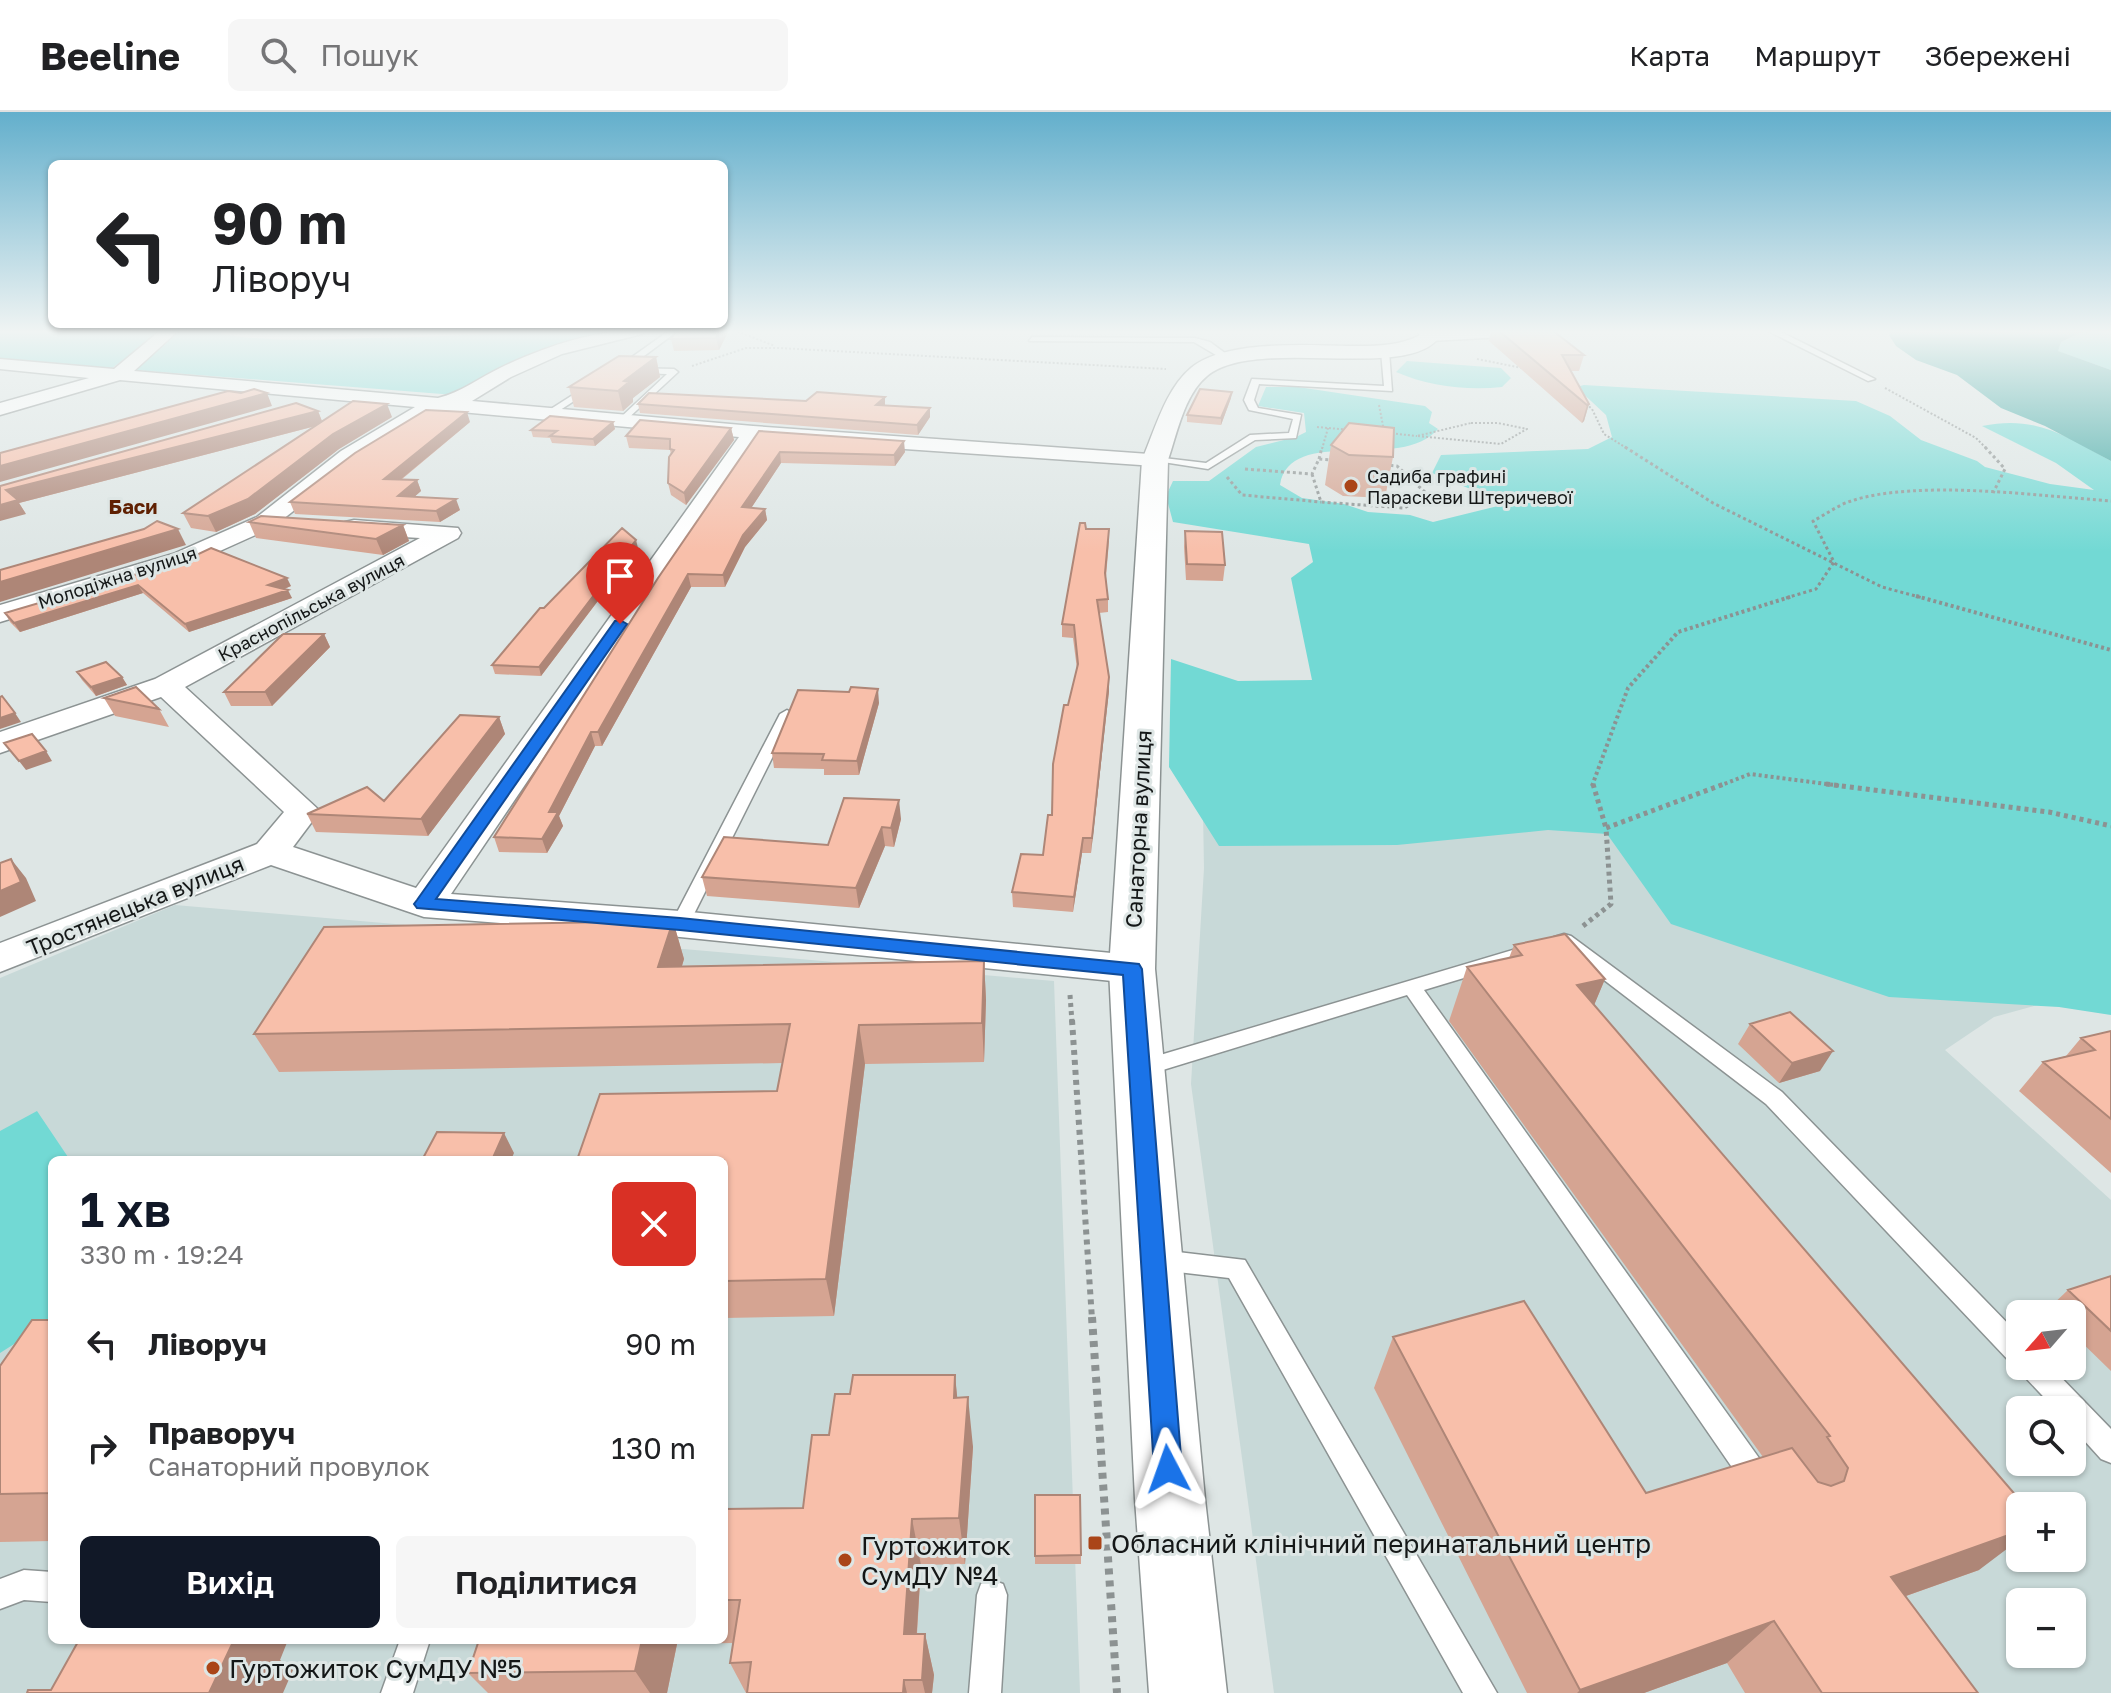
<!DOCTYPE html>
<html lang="uk">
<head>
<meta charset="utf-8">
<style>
  :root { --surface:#fff; --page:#f6f6f6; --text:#202124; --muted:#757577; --line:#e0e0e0; --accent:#111827 }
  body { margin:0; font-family:"Golos Text",sans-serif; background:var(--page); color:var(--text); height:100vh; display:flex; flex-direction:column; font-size:30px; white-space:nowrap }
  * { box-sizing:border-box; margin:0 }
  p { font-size:26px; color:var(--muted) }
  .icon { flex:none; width:44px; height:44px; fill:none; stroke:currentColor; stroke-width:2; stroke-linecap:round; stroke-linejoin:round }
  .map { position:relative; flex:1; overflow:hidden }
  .drawer { position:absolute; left:48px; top:1044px; width:680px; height:488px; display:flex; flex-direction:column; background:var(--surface); border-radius:12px; box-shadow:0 2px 6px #0004 }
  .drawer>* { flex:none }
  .hud { position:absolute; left:48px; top:48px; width:680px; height:168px; border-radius:12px; box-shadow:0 2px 6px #0004; background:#fff; color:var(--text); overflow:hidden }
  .needle { width:52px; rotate:242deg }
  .fabs { position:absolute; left:2006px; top:1188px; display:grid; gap:16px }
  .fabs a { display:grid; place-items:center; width:80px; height:80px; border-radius:12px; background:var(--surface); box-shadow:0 2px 6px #0004; font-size:40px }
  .pin { position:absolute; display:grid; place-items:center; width:68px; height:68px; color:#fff; margin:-82px -34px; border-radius:50% 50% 50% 0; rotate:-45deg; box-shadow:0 0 8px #0007 }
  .pin .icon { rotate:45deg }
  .me { position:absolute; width:88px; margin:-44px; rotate:356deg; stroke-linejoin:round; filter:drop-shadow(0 0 6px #0008) }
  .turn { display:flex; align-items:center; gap:28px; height:168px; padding:0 32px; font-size:36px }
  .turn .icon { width:104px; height:104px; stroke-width:2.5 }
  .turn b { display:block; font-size:56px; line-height:68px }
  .round { display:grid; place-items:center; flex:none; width:84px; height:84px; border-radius:12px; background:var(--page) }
  .summary { display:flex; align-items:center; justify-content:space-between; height:136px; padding:0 32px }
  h1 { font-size:48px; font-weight:600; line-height:60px; color:var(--accent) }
  .action { display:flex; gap:16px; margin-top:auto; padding:16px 32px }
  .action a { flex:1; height:92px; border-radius:12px; background:var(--accent); color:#fff; font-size:32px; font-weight:600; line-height:92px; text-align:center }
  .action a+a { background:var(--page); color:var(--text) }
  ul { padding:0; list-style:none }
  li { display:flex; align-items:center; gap:24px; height:104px; padding:0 32px }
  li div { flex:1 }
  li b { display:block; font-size:30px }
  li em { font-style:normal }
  header { display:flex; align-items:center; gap:48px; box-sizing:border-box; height:112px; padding:0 40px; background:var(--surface); border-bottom:2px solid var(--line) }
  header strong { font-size:38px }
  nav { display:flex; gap:44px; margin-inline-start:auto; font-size:28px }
  .search { width:560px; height:72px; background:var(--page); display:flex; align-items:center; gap:20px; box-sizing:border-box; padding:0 28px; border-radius:12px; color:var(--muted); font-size:30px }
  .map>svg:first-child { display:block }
</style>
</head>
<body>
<header>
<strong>Beeline</strong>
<div class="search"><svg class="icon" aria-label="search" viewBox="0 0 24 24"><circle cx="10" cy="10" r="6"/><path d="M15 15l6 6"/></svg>Пошук</div>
<nav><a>Карта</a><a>Маршрут</a><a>Збережені</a></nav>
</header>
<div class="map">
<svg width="2111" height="1581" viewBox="0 0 2111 1581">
  <rect width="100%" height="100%" fill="#dee6e5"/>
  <path fill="#c8d9d8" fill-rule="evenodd" d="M1201,586L2111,873L1994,905L1945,938L2111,1088V1581H1274L1191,972L1204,756ZM2020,1202H2072V1254H2020ZM2020,1298H2072V1350H2020ZM2020,1394H2072V1446H2020ZM2020,1490H2072V1542H2020Z
    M175,793L1054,869L1080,1581H0V866ZM52,1048H724V1528H52Z"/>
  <path fill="#72d9d4" d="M0,218H164L108,259L0,250Z
    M181,218H220L221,222C270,230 318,228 367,226C455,225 542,218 630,218L551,237L455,283L134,258Z
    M2111,219V258L2057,239L2061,230L2080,221Z
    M1407,249L1501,256L1511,266L1502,275C1467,279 1428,274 1396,260Z
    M1584,273L1856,289L1890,304L1921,328L1977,349L1985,355L2050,372L2094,378L2056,351L1982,314C2037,303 2065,324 2111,349V903L2059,895L1889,885L1671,812L1607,722L1548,718L1397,733L1219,734L1169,655L1171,547L1238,569L1312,568L1291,466L1313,450L1309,432L1173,410L1166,384L1173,369H1209L1256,335L1296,325L1306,320L1304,301L1258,294L1266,275H1298L1425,294L1432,300L1429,311L1438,317C1401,361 1290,312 1280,373L1302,386L1344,392L1368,400L1410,403L1433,410L1506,392L1432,361L1441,343L1588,337L1612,325L1606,303L1576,275Z
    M37,999L70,1048H52V1208L0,1241V1019Z"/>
  <path fill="#3da7a3" d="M1891,218H2111L2080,221L2061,230L2058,239L2111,258V349L2045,314L2001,296L1957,263L1916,248L1896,234L1889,223Z"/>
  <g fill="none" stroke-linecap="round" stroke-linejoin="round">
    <g stroke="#8c9393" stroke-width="3">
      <path id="lane" d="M670,218H679L624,259H618V255Z
        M1766,218H1777L1875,267L1868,269Z
        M1032,225L1195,226L1210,230L1233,247L1226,249L1194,230L1029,229Z
        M1385,236L1389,239L1392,279L1259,272L1254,288L1258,296L1301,303L1296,326L1255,328L1208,357L1150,348L1155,345L1206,351L1250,323L1289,321L1293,307L1249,298L1244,288L1252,267L1384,274L1381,239Z
        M631,256L674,257L678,260L623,311L618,308L620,306L667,262L634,261Z
        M590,272L597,274L551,304L543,302Z
        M787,598L794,602L689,812L680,818L674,816L671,812L780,602Z
        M1564,822L1571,824L1782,980L2020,1224V1254H2050L2111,1317V1351L2101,1347L2072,1315V1298H2056L2023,1263L2019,1254L2011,1251L1766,992L1561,835L1554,833L1552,829L1554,825Z
        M1533,832L1540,833L1542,838L1540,843L1424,878L1769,1360L1773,1370L1769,1380L1759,1384L1749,1380L1407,883L1140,965L1133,963L1130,957L1133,951L1140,949Z
        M1161,1138L1245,1148L1497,1581H1463L1229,1166L1152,1157L1149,1149L1152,1141Z
        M24,1458L52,1460V1490L24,1488L0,1497V1467Z
        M992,1468L1003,1472L1007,1483L1001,1581H969L977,1483L981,1472Z
        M400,1528H430L413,1581H381Z"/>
    </g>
    <g stroke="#8c9393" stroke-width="3">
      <path id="street" d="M161,218H179L134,259L438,286C462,280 479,266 500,256C546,234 594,218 644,218L642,222L562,242L511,265L472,289L753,314L1163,343L1166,348L1155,354L759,327L451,782L680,799L1132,843L1146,847L1152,857L1146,867L1132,871L680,825L424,805L271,753L0,860V831L257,732L284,700L161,585L0,641V620L155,567L420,426L354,422L345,420L342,415L345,410L354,408L458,416L461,421L458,426L185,575L320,699L293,735L416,776L739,325L439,298L357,349L273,415L191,452L0,510V493L173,442L257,405L341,339L415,295L120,268L0,303V291L89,266L0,257V247L114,257Z
        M1547,218L1539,223L1430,229L1421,224L1424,220Z"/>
    </g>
    <g stroke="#8c9393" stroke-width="3">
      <path id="secondary" d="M1417,218H1437L1440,224C1409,271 1256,223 1207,264C1184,283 1177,322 1168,348L1155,857L1205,1387L1227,1581H1149L1135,1387L1109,857L1142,348C1155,318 1165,278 1191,256C1224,228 1306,233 1347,234C1372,234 1398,235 1420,223Z"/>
    </g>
    <path stroke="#8c9292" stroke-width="2" stroke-dasharray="2 2" stroke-linecap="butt" d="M734,218L775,234
      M1477,247L1522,256
      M692,254L746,236H779L1166,257
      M1885,276L1976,326L1987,337
      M1586,292L1592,297L1604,322L1628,337
      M1379,293L1384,319
      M1471,311H1498L1527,317L1501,332L1417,324Z
      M1317,315L1351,318
      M1388,321L1417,324
      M1322,337L1328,316"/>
    <path stroke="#8c9292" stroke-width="3" stroke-dasharray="3 3" stroke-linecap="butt" d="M1625,335L1713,391L1882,475L1923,486
      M1985,335L2005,357L1993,381
      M1319,347L1322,335
      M1245,357L1312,362L1319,347L1333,348
      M1312,362L1321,390L1404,396L1428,383L1397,354L1387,353
      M1227,365L1242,383L1321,390
      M1786,486L1816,477L1834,450L1813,409C1825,403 1838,393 1851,389C1917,367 2040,384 2111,389"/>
    <path stroke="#8c9292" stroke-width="4" stroke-dasharray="3 3" stroke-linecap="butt" d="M1916,484L2111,538
      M1592,674L1628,576L1678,520L1793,484
      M1719,674L1750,662L1842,674"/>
    <path stroke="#8c9292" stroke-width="5" stroke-dasharray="4 4" stroke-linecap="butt" d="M1593,672L1606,716
      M1826,672L2049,700L2111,714
      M1583,814L1611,792L1606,716L1724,672
      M1070,883L1072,910"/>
    <path stroke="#8c9292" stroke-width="6" stroke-dasharray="5 5" stroke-linecap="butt" d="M1072,908L1092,1207"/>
    <path stroke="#8c9292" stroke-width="8" stroke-dasharray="6 6" stroke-linecap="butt" d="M1092,1205L1117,1581"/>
    <use href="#lane" fill="#fff" fill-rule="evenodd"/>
    <use href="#street" fill="#fff" fill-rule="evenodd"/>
    <use href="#secondary" fill="#fff" fill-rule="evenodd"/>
  </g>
  <path fill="#d5a492" d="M677,218H729L719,238L674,239L671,227Z
    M1491,218H1552L1584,243L1579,259H1571L1589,292L1584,309L1582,311L1489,229Z
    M656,245L660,265L633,286V290L623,299L574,295L569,275Z
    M1231,286L1221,313L1187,310V303Z
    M638,292L885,294L930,305L918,323L640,301Z
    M318,299L322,309L392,305L339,337L255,402L216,420L191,416L183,401L316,314L19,391L26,402L0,374Z
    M470,310L401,368H417L421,379L414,385L460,398L440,410L295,402L290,390Z
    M613,310L615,317L595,334L552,331L550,326L533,325L531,318Z
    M731,316L734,328L686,393L671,383L668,371L671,343L670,338L629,336L626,324Z
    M759,319L905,340L895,354L781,351L751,396L765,397L767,408L745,435L725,475H691L602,634H595L559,704L563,714L547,741L499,740L494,725Z
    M1331,333L1393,345L1385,386L1343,384L1325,373Z
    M249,410L403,413L409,429L383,443L256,426Z
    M1086,417L1109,429L1106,465L1108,487V500L1099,501L1109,565V579L1091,741H1082L1073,800L1013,795L1012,780L1043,743L1052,703L1068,593L1077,557L1073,526L1062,525V512Z
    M1185,419L1225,453L1223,469L1186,468L1184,435Z
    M638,436L541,564L495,562L492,553L544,496Z
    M188,447L291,474L284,477L292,486L189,520L143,481L20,520L10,510L5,501Z
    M324,522L330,535L272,594H231L224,580Z
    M77,560L122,565L127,573L96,584L82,568Z
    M104,586L159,597L169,615L115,604Z
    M879,591L859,663H824V657L774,656L772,641Z
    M499,605L505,622L428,724L316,720L307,702L384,689Z
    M901,707L894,735L885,734L859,796L707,784L702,765L828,733Z
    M673,809L684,847L682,854L984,849L986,888L984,950L865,952L834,1204L724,1206V1048L777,979L783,951L279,960L254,922Z
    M1514,833L1605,867L1594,893L1979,1458L1906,1484L1978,1581H1745L1727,1551L1644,1581H1527L1374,1276L1393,1225L1646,1381L1763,1345L1449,909L1467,855L1509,846Z
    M1750,912L1820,959L1779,971L1738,932Z
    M2111,919V1061L2019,979L2043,950L2066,944L2081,926Z
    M2111,1164V1259L2072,1221V1202H2053L2048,1197L2068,1178Z
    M52,1208V1429L0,1430V1254Z
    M955,1263L957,1286L973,1335L965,1452L921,1453L917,1522H925L934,1563L932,1581H746L730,1551L733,1531L677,1532L667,1581H488L468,1561L479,1528H724V1397L803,1396L829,1323L850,1282Z
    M1035,1383L1081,1443V1452H1035Z"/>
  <path fill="#ae8677" d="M720,218H729L719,238L716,226Z
    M656,245L660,265L633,286V290L623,299L618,279L624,269Z
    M1232,280L1231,286L1221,313V306Z
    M267,281L272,294L0,370V354Z
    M885,285V294L876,293Z
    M387,292L392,305L339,337L255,402L216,420L208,404L333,322Z
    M1589,292L1584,309L1582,311L1587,293Z
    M930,296V305L918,323L917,313Z
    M318,299L323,312L19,391L26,402L0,409V393L6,378Z
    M467,300L470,310L388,378L384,367Z
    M613,310L615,317L595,334L593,327Z
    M731,316L734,328L686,393L684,381Z
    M904,329L905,340L895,354L894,343Z
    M780,340L781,351L744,407L742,395Z
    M417,368L421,379L403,395L398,384Z
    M456,387L460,398L440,410L436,399Z
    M765,397L767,408L745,435L725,475L723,463L743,423Z
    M403,413L409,429L383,443L376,427Z
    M178,417L186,433L0,490V470Z
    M636,428L638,436L541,564L539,555Z
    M688,462L691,475L602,634L598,620Z
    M287,466L291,474L272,482L268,473Z
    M138,473L143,481L20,520L14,511Z
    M288,478L292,486L189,520L185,512Z
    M324,522L330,535L272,594L265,580Z
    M122,565L127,573L96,584L91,575Z
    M1109,565V579L1091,741L1092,726Z
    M878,577L879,591L859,663L857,649Z
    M15,601L21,610L0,617V606Z
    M499,605L505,622L428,724L421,707Z
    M591,620L595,634L559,704L563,714L547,741L542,727L549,700Z
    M46,639L52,649L26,658L19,649Z
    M899,688L901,707L894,735L891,716Z
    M882,715L885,734L859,796L856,776Z
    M1083,726L1082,741L1073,800L1074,785Z
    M11,747L26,766L36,789L0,805V779Z
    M673,809L684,847L670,893L658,855Z
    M984,849L986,888L984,950L982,911Z
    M1605,867L1582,922L1577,873Z
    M859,913L865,952L834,1204L826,1167Z
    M1833,939L1820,959L1779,971L1792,951Z
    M504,1021L514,1041L511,1048H492Z
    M955,1263L960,1313L954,1286Z
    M968,1285L973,1335L965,1452L959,1406Z
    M912,1407L921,1453L914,1564L904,1522Z
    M2020,1419V1427L1979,1458L1838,1508L1891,1465Z
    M1774,1509L1727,1551L1644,1581H1577L1580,1578Z
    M925,1522L934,1563L932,1581H925L922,1568Z
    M234,1528H288L280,1548L293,1558L283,1581H209Z
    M642,1528H675L677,1532L667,1581H650L635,1559Z
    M904,1568L907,1581H903Z"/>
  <path fill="#f8bfaa" stroke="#ae8677" stroke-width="2" d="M677,218H720L716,226L671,227Z
    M1498,218H1552L1584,243H1562L1589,292L1587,293Z
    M619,244L656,245L624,269L629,270L618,279L569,275Z
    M254,277L267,281L0,354V341L228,279L241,281Z
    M1200,277L1232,280L1221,306L1187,303Z
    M817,280L885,285L876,293L930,296L917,313L638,292L649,281L806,289Z
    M353,289L387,292L333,322L248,387L208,404L183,401Z
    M296,291L318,299L6,378L18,388L0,393V374Z
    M426,298L467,300L384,367L417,368L398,384L456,387L436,399L290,390L355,341Z
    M550,304L613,310L593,327L550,324L557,319L531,318Z
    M640,308L731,316L684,381L668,371L669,345L674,338L670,337V327L626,324Z
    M1349,311L1394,316L1393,345L1349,343L1331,333Z
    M759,319L904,329L894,343L780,340L742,395L765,397L743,423L723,463L688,462L598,620H591L549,700H558L542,727L494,725L658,466Z
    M261,404L403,413L376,427L249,410Z
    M157,409L178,417L0,470V458L144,417Z
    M1080,411H1085L1086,417H1109L1105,461L1108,487L1097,488L1109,565L1092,726H1083L1074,785L1012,780L1021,742L1043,743L1048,703H1052L1053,652L1064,593H1068L1078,552L1074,513L1062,512Z
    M622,416L636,428L539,555L492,553L540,496H544Z
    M1185,419L1222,420L1225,453L1187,452Z
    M211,436L287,466L268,473L288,478L185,512L138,473L14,511L5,501L188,447Z
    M283,522H324L265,580H224Z
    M106,550L122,565L91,575L77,560Z
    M136,575L159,597L104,586Z
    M851,575L878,577L857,649L822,648L824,642L772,641L798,578L849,580Z
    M2,584L15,601L0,606V585Z
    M460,603L499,605L421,707L307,702L367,675L384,689Z
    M32,622L46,639L19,649L4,631Z
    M844,686L899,688L891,716L882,715L856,776L702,765L724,725L828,733Z
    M11,747L21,770L0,779V751Z
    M673,809L658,855L984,849L982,911L859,913L826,1167L724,1169V1048H577L600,982L777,979L790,912L254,922L324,815Z
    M1565,822L1605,867L1577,873L2025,1394H2020V1419L1891,1465L1978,1581H1822L1774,1509L1580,1578L1393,1225L1524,1189L1646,1381L1792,1336L1818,1370L1831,1374L1844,1369L1848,1356L1827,1325L1830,1324L1467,855L1522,843L1514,833Z
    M1790,900L1833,939L1792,951L1750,912Z
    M2111,919V1007L2043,950L2095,938L2081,926Z
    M437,1020L504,1021L492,1048H422Z
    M2111,1164V1219L2068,1178Z
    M32,1208H52V1381L0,1382V1254Z
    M853,1263H955L954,1286L968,1285L959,1406L912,1407L904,1522H925L922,1568H904L903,1581H747L751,1550L730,1551L740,1488H724V1397L803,1396L812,1323H829L835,1282H850Z
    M1035,1383H1080L1081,1443L1035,1444Z
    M79,1528H234L209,1581H27L28,1578H51Z
    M479,1528H642L635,1559L468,1561Z"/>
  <linearGradient id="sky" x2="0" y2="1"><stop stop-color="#63afcc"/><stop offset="0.5" stop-color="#f0f4f3"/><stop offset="1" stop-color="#f0f4f3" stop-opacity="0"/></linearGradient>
  <rect width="2111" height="440" fill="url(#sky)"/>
  <path fill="#1a73e8" stroke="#114b97" stroke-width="2" d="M620,508L627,512L436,787L680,806L1139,852L1142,857L1182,1357L1178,1367L1168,1371L1158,1367L1154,1357L1123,863L680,818L417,796L414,792L417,788L615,509Z"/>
  <g fill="#aa4518" stroke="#dee6e5" stroke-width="3">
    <circle cx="1351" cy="374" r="8"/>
    <rect x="1087" y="1423" width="16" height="16" rx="4"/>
    <circle cx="845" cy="1448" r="8"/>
    <circle cx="213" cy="1556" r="8"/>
  </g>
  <g text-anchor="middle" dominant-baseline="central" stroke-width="6" stroke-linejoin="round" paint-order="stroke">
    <g font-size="18" fill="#141717" stroke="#dee6e5" text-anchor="start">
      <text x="1367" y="364">Садиба графині<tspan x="1367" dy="21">Параскеви Штеричевої</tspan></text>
    </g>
    <g font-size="18" fill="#141717" stroke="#dee6e5">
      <text transform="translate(117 465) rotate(-18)">Молодіжна вулиця</text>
      <text transform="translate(311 495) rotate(-28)">Краснопільська вулиця</text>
    </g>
    <g font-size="20" font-weight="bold" fill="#5f2002" stroke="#dee6e5">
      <text x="133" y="394">Баси</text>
    </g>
    <g font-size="22" fill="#141717" stroke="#dee6e5">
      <text transform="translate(1138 717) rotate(-87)">Санаторна вулиця</text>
      <text transform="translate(135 793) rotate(-22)">Тростянецька вулиця</text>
    </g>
    <g font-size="26" fill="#141717" stroke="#dee6e5" text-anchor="start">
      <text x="1111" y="1431">Обласний клінічний перинатальний центр</text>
      <text x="861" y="1433">Гуртожиток<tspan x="861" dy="30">СумДУ №4</tspan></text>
      <text x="229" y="1556">Гуртожиток СумДУ №5</text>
    </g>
  </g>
</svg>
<div class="fabs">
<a><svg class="needle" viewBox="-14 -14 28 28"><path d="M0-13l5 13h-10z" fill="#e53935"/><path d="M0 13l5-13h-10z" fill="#757577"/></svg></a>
<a><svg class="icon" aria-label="search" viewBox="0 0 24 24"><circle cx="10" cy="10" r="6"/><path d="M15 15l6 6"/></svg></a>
<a>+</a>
<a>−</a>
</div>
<div class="pin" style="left:620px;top:512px;background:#d93025"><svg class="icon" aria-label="arrive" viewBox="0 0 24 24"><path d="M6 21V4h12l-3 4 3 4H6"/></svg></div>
<svg class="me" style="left:1168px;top:1357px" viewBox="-20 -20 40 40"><path d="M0-17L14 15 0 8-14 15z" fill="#1a73e8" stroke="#fff" stroke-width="4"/></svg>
<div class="hud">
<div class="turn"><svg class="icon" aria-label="left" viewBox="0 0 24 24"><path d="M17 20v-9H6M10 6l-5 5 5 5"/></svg><div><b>90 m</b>Ліворуч</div></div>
</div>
<section class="drawer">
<div class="summary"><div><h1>1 хв</h1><p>330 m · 19:24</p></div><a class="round" style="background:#d93025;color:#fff"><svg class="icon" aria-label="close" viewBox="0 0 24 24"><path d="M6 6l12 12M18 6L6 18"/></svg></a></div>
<ul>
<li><svg class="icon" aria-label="left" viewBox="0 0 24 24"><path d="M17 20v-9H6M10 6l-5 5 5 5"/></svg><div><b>Ліворуч</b></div><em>90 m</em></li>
<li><svg class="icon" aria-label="right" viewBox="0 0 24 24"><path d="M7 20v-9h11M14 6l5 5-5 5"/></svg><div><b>Праворуч</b><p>Санаторний провулок</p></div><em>130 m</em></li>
</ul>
<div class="action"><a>Вихід</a><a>Поділитися</a></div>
</section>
</div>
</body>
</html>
